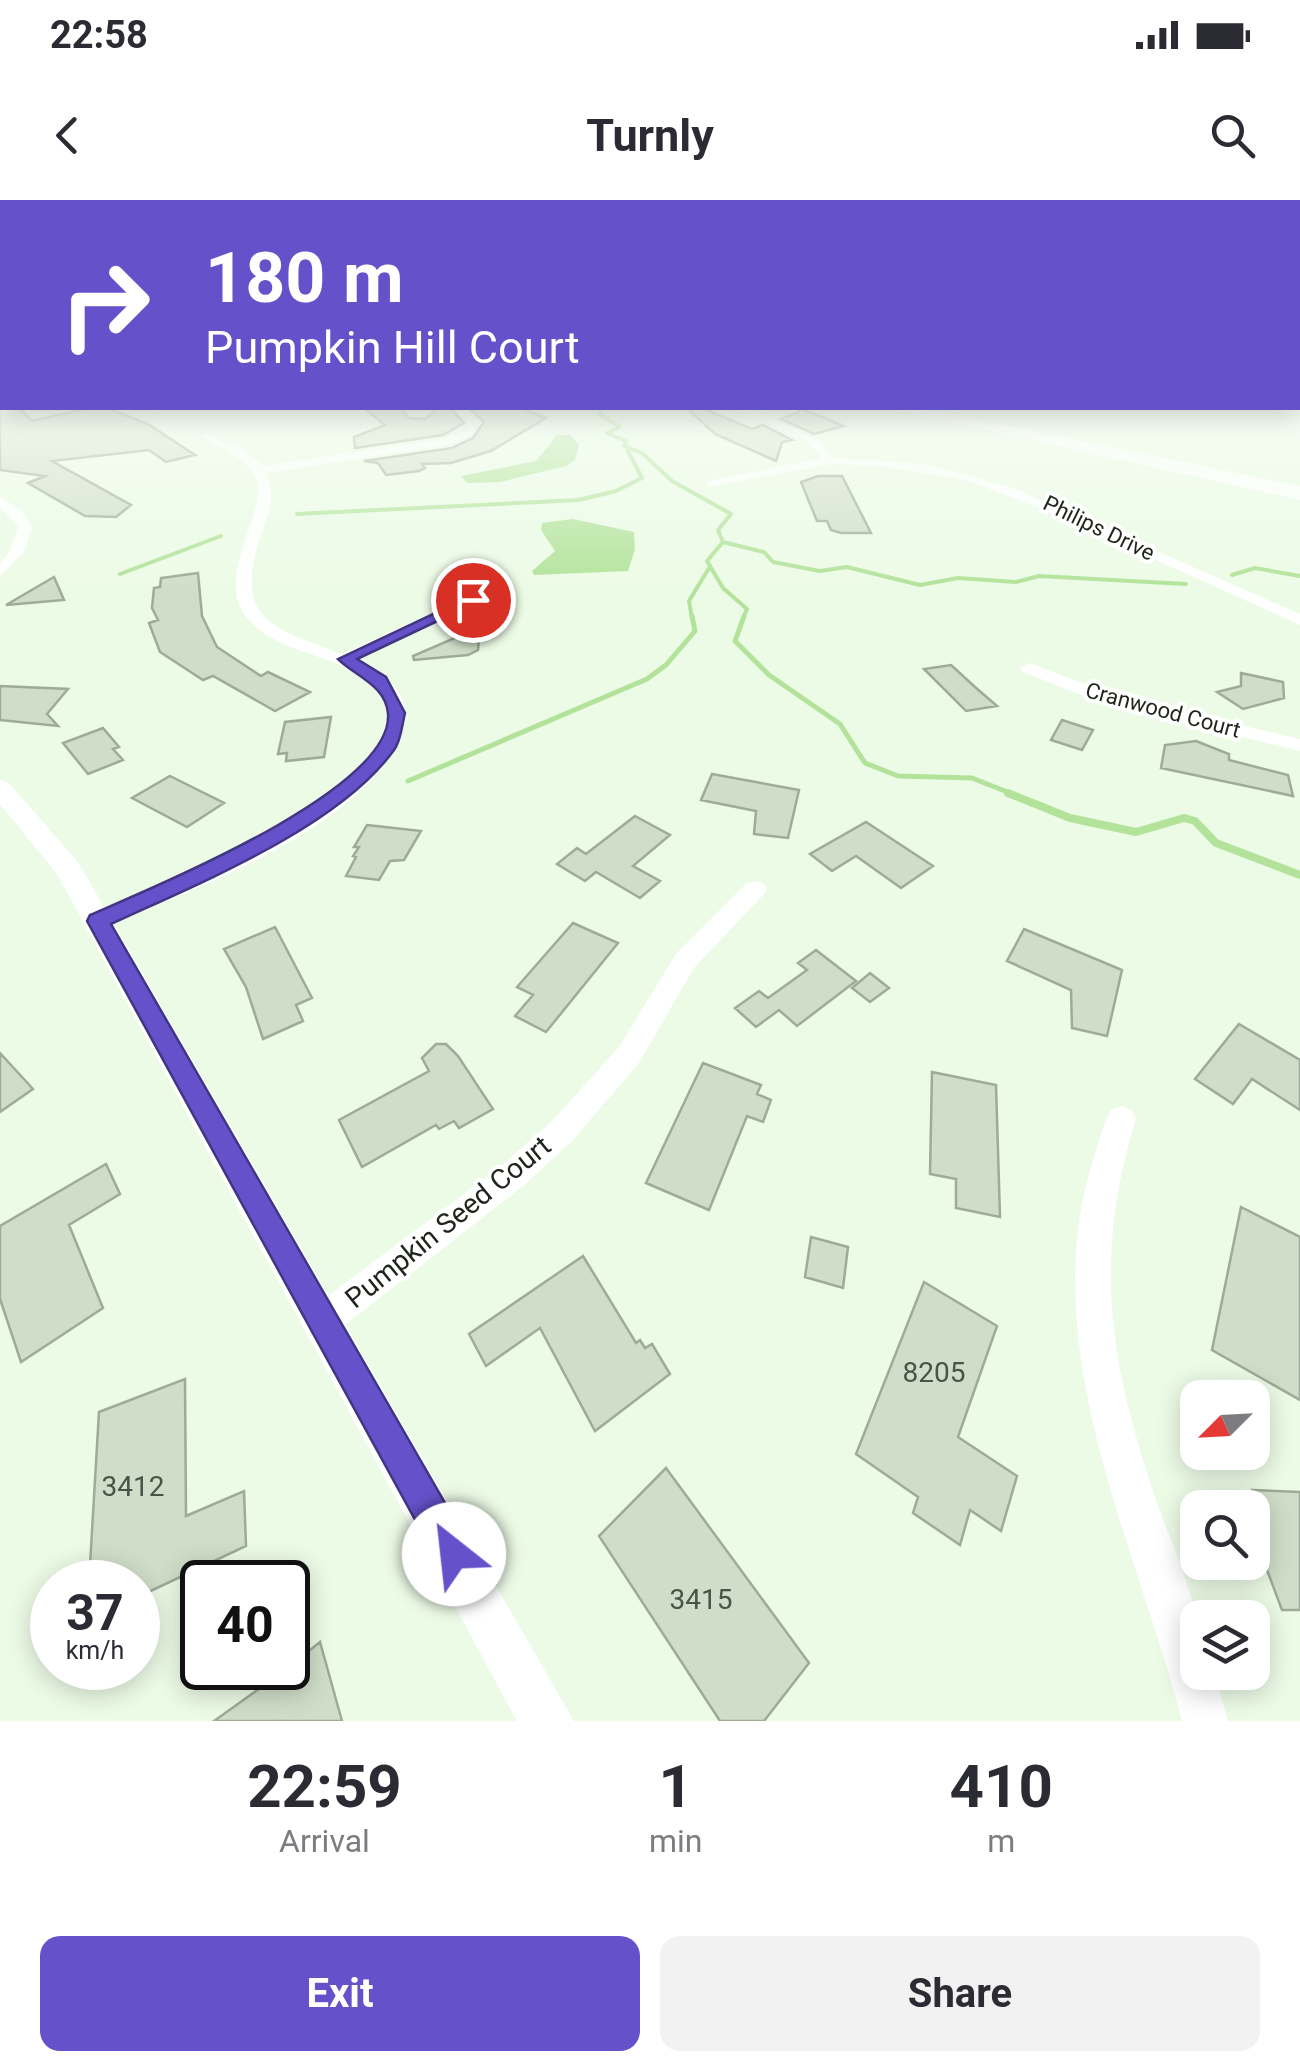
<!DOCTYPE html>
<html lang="en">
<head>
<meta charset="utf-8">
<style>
  :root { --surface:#fff; --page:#f2f2f3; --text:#2b2b33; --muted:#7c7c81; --accent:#6552cb }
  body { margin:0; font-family:Roboto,sans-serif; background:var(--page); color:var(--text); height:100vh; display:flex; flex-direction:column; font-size:38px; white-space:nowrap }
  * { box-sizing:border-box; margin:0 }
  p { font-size:32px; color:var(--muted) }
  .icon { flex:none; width:55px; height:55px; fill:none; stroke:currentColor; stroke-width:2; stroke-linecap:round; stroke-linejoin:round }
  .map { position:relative; height:1521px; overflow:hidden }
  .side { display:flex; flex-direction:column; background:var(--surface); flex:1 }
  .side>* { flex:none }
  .guide { position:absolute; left:0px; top:0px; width:1300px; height:210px; box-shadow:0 5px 25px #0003; background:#6552cb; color:#fff; overflow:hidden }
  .needle { width:65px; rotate:246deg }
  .controls { position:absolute; left:1180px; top:1180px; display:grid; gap:20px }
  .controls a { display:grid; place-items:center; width:90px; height:90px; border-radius:20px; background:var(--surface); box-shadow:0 5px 25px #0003; font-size:50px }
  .speed { position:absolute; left:30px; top:1360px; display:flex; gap:20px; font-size:50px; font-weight:700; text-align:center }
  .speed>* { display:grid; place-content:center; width:130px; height:130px; border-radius:50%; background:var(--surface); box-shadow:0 5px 25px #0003; line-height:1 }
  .speed small { font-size:25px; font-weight:400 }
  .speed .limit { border:5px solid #111; border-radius:15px; background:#fff; color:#111 }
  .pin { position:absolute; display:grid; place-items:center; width:85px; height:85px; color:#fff; margin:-42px; border:5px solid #fff; border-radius:50%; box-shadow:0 2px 10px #0007 }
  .me { position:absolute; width:110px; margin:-55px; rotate:331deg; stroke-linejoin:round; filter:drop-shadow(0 0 8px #0008) }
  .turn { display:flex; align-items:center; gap:35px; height:210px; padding:0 40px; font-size:45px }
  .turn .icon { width:130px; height:130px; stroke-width:2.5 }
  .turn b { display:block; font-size:70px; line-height:85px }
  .eta { display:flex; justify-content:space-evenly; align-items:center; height:170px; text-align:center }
  .eta b { font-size:60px; font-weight:700; line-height:70px }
  .cta { display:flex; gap:20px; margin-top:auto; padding:20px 40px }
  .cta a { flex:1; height:115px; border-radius:20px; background:var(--accent); color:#fff; font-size:40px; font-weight:700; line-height:115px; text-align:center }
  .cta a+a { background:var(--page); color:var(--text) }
  .status { display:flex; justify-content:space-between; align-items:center; height:70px; padding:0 50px; background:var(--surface); direction:ltr }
  .status svg { height:28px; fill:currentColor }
  header { display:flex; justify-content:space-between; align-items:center; height:130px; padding:0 40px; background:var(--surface); font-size:45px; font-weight:700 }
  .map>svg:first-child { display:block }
</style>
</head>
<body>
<div class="status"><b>22:58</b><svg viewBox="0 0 49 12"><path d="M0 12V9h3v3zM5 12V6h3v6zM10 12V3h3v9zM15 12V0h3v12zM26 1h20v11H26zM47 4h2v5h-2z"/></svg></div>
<header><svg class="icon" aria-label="back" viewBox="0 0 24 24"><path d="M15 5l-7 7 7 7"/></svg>Turnly<svg class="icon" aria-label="search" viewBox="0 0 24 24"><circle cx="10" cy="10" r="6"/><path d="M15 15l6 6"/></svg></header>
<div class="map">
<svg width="1300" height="1521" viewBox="0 0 1300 1521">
  <rect width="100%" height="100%" fill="#ecfbe6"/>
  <path fill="#b3e39b" d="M557,235H570L579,245L575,260L566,266L500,282L467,283L461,276L536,261Z
    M573,319L634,332L635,349L628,371L534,375L532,371L555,351L541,330L542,323Z"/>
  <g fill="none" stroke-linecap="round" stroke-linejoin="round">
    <path stroke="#b3e39b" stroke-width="4" d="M601,208L600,214L620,227L607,233L626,241L624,246L642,253L672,281L731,314L718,330L723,342L707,361L723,388L747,409L743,418
      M297,314L578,300L616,291L642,278L627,249
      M723,342L764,352L773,362L820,371L847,367L920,385L958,378L1016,382L1039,376L1186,384
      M120,374L221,336
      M1232,375L1255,368L1300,376
      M692,418L689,401L709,368"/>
    <path stroke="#b3e39b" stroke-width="5" d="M744,416L735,441L769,475L840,524L865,563L898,576L972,578L1015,595
      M408,581L647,479L666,465L695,431L692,416"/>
    <path stroke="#b3e39b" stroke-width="8" d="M1008,593L1070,618L1136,632L1184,618L1195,621L1216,643L1300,675"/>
  </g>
  <path fill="#d0dec9" stroke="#9eab98" stroke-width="2.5" d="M0,208H19L32,221L90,208L110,209L148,224L195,255L166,262L149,250L52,261L131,305L116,317L85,316L28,283L45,276L0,270Z
    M364,208H400L409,218L425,219L438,208H450L464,223L443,235L355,248L354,237L385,225Z
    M469,208H521L546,218L491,251L451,263L422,264L425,268L419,271L386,275L378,263L364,261L452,248L473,238L484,222Z
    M687,208H702L752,229L763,225L792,240L782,242L776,261L715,234Z
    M799,208L817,215L844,226L814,234L781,219L799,212Z
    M818,276H842L871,333H841L831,330L827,321H817L801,282Z
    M198,373L202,416L217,447L261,476L268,472L310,492L275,511L213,476L203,480L160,452L149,423L158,420L152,408L154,388L160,387L161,378Z
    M54,377L64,400L6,405Z
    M480,427L478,450L468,455L414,460L413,456Z
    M951,465L975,487L997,506L966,511L924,469Z
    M1241,473L1283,482L1284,498L1243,509L1217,492L1241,486Z
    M0,486L68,489L47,514L58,526L0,520Z
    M331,517L324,557L286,561L287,553L278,554L285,522Z
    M1062,520L1093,530L1082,550L1051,540Z
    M103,528L119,547L113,549L123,560L88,574L63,543Z
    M1196,541L1229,554V560L1288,575L1293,596L1161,568L1165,545Z
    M712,574L799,590L788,638L754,634L756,611L701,600Z
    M170,576L224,603L187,627L132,598Z
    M635,616L670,635L633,666L660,681L640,698L596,672L585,681L557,664L577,648L586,654Z
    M866,622L869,624L933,666L901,688L856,656L832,671L810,654Z
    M367,625L421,631L404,660L390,661L379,680L346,676L356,657L353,656L359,647H354Z
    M573,723L618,743L546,832L515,816L533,795L517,787Z
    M275,727L312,798L296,805L303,821L263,839L246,787L224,749Z
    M1024,729L1122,770L1107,836L1072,828L1071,790L1007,761Z
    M816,750L856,781L797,826L779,810L756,827L735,808L759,791L768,798L807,770L798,763Z
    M870,773L889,788L870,802L852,788Z
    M1239,824L1300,860V910L1252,879L1233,904L1195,879Z
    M436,844H446L458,856L493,909L459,928L454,921L439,929L436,925L362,967L339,920L429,871L422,858Z
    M0,853L33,889L0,912Z
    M703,863L761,885L757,894L771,900L763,922L747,916L709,1010L646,983Z
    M932,872L996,885L1000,1017L956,1008V979L930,974Z
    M106,964L120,994L69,1025L103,1108L21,1162L0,1099V1026Z
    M1241,1007L1300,1037V1200L1212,1150Z
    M811,1037L848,1047L843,1088L805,1077Z
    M583,1056L636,1143L640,1140L645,1148L652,1144L670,1174L595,1231L540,1128L486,1166L469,1134Z
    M924,1082L997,1126L958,1237L1017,1276L1001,1331L970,1310L960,1345L913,1313L918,1297L856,1254Z
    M185,1179L186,1316L244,1291L246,1346L138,1397V1382H89L99,1212Z
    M666,1268L809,1463L764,1521H720L599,1336Z
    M1252,1290L1300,1292V1410H1282L1252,1330Z
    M320,1442L342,1521H214L288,1468Z"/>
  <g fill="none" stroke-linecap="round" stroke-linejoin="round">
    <path fill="#fff" fill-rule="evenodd" d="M146,208H159L161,210L156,213Z
      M454,208H464L480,222L471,235L451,244L267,273C275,294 270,311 262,332C232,419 270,427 342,454L499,383H509V389L357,460C384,473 413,493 403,527C374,626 193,688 106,727H90L86,721L90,715C168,680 357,613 384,528C391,507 384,490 365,477C326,451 257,451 238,402C234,391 236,375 238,364C257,291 285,279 203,237V233L245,250L263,266L444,239L463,231L469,222Z
      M737,208H749L818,240L834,258L926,264L1014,288L1300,414V425L1045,310L965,280L880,266L832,264L708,287V281L822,258L810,244Z
      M0,297L23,311L32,327L24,352L0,376V363L10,351L18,327L0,307Z
      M1029,463L1114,495L1300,539V551L1102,503L1023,472L1020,468Z
      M755,681L763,683L767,689L763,695L694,768L639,863L571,942L523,986L336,1132L324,1137L312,1132L307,1120L312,1108L501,966L551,922L619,847L676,754L747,683Z
      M1121,906L1131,910L1136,919C1094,1056 1108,1154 1152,1288C1166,1331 1187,1375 1197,1419C1200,1435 1198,1455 1198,1472H1214L1228,1521H1182C1141,1363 1059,1197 1078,1030C1082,992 1094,955 1106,919L1111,910Z"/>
    <path fill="#fff" fill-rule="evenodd" d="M0,580L9,583L78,662L574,1521H517L57,674L0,604Z"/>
    <path fill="#fff" fill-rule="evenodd" d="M888,208H921L1300,286V300Z"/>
  </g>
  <linearGradient id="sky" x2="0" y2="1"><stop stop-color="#93c7c9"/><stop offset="0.46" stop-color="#f6fdf4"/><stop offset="1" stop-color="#f6fdf4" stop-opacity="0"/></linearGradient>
  <rect width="1300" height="391" fill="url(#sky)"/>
  <path fill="#6552cb" stroke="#423584" stroke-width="2.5" d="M473,395L478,402L357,459L386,477L405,513C402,525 401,541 394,550C338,628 197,684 111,724L467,1341L473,1354L467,1367L454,1373L441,1367L87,721L90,715C152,688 393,590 388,514C386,485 355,476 338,459Z"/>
  <g text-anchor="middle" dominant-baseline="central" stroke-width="8" stroke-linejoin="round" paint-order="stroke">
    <g font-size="22" fill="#1f241c" stroke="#fff">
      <text transform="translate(1099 328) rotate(26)">Philips Drive</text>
      <text transform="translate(1163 510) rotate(15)">Cranwood Court</text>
    </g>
    <g font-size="28" fill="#1f241c" stroke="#fff">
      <text transform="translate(448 1022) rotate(-39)">Pumpkin Seed Court</text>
    </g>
    <g font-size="28" fill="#4b5247">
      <text x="934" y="1172">8205</text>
      <text x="133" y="1286">3412</text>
      <text x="701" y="1399">3415</text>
    </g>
  </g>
</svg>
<div class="controls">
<a><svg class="needle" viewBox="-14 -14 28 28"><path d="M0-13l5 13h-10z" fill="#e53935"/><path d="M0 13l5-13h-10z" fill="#7c7c81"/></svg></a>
<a><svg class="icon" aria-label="search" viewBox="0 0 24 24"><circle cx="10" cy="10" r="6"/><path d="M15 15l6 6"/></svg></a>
<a><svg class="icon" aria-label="layers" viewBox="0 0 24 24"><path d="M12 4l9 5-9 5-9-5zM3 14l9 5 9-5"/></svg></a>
</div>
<div class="speed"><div>37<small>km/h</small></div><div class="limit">40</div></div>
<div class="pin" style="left:473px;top:400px;background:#d93025"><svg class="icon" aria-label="arrive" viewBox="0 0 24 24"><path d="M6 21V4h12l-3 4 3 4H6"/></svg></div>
<svg class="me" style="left:454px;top:1354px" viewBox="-20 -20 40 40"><circle r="19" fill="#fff"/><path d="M0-13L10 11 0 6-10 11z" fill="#6552cb"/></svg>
<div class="guide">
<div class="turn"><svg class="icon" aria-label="right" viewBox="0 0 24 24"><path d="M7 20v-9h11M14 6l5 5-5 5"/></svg><div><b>180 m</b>Pumpkin Hill Court</div></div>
</div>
</div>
<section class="side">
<div class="eta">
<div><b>22:59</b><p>Arrival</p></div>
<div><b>1</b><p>min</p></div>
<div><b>410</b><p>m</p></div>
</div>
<div class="cta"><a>Exit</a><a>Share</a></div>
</section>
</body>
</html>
